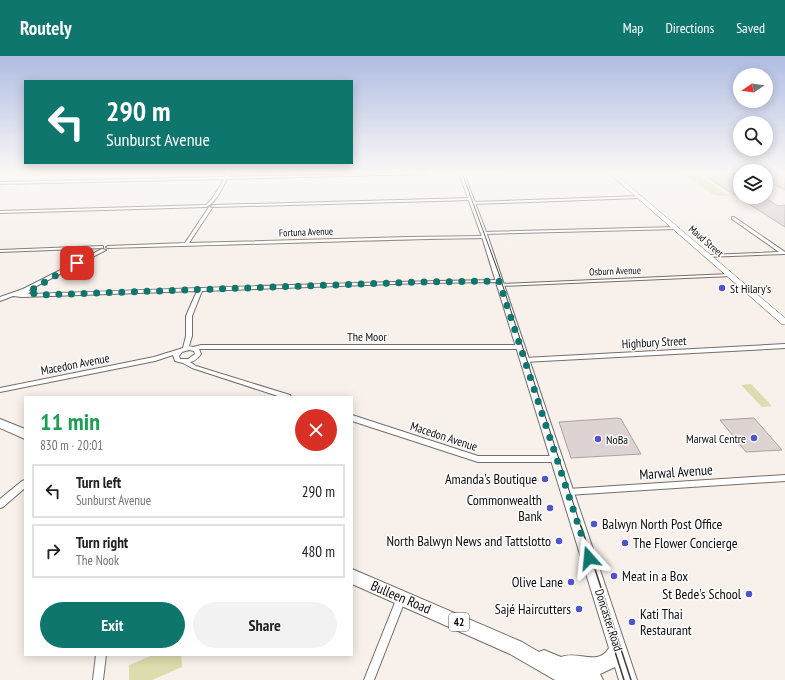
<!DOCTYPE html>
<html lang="en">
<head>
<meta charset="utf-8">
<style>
  :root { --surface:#fff; --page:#f2f2f2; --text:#202124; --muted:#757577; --line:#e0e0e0; --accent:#0f766e }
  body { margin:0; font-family:"PT Sans Narrow",sans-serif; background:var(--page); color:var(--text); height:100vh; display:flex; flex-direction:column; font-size:15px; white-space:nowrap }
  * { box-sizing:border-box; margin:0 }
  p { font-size:13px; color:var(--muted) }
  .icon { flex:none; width:22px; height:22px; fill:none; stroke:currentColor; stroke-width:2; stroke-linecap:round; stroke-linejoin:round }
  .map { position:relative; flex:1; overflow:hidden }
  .sheet { position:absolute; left:24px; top:340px; width:329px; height:260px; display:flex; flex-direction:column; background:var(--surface); border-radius:0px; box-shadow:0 2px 10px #0003 }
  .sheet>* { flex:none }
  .top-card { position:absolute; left:24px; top:24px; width:329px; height:84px; border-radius:0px; box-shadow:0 2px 10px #0003; background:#0f766e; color:#fff; overflow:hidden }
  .needle { width:26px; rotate:257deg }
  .fabs { position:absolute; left:733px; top:12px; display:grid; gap:8px }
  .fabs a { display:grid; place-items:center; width:40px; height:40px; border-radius:50%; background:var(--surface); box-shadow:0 2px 10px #0003; font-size:20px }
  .pin { position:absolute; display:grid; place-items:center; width:34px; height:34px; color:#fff; margin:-17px; border-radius:8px; box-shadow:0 2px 6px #0006 }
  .me { position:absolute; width:44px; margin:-22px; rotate:342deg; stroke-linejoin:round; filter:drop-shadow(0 0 3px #0008) }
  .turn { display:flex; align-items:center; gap:14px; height:84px; padding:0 16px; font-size:18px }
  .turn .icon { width:52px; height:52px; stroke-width:2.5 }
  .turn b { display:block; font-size:28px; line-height:34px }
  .round { display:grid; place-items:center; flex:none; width:42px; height:42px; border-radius:21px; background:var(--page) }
  .head { display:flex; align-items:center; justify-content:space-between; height:68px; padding:0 16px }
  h1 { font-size:24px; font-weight:800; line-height:30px; color:#1e9e55 }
  .primary-button { display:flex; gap:8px; margin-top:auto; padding:8px 16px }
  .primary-button a { flex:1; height:46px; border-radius:24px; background:var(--accent); color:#fff; font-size:16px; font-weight:800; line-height:46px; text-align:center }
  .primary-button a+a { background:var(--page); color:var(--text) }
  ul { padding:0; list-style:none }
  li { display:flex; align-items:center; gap:12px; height:54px; margin:0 8px 6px; padding:0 8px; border:2px solid var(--line); border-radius:0px }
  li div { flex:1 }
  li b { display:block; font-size:15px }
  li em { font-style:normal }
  header { display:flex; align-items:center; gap:24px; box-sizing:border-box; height:56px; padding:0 20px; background:var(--accent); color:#fff }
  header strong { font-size:19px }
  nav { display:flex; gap:22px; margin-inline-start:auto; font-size:14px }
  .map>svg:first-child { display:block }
</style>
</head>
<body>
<header>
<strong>Routely</strong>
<nav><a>Map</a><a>Directions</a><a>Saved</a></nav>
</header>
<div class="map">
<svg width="785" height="624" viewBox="0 0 785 624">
  <rect width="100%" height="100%" fill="#f7f0eb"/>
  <path fill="#dddcae" d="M687,119H700L729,140L714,139L686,120Z
    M751,328L772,350L762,351L741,329Z
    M153,599H181L182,611L152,624H129V609Z"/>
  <path fill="#dcd3d2" stroke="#aaa2a1" d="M700,117H740V141H764L778,150L785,149V171Z
    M766,117H785V134L768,125L775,124L766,120Z
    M618,362L621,363L641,398L571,402L559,366Z
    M754,362L782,394L746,396L720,364Z"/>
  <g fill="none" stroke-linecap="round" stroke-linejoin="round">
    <g stroke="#746e6a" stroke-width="2">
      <path id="street" d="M227,117H231L228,121L397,117H427L425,118L227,123C222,132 216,147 206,151L0,157V155L206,149L212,143L224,123L0,128V126L225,121Z
        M641,140V142H640L473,148L471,147L473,146Z
        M472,142L473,143L471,144L213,151L211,150L213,149Z
        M209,151L212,152L189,187L408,181L485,180L487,181L485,182C359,184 234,189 108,192L106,191L108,190L185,187Z
        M732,161H734L785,196V198L706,201V199H708L779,196L732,163Z
        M676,171H677V173L483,178L481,177L483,176Z
        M101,190H103V192L0,196V194Z
        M102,193L106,194L29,234L30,236L28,238C185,233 341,226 499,224L501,225V226L421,227L202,235L192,260V280L189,290L193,291L201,289H520L523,291L520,293H199L201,298C198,302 195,305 190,306L196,310L290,339L291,341H281L192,312L183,307L175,305L173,299L155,305L0,336V332L154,301L183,292L186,280V260L197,235L22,241L13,240L0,245V241L23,233ZM189,294L194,295L195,298L188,303H180L179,300L182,296Z
        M730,218H732V220L500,230L498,229L500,228Z
        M785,288V292L524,306L521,304L524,302Z
        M352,359L478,400H557L560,401L561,403L560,405L557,406H478L352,365Z
        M785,419V425L568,439L565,438L564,436L565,434L568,433Z
        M25,424V432L3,451L0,452V443L22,425Z
        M401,537L404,539L406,542L374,624H364L398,539Z
        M96,599H106L103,624H93Z"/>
    </g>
    <g stroke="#746e6a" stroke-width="1">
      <path id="secondary" d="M459,117H503L501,118L461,119H459Z
        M609,117H614L785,262V268H782Z"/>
    </g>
    <g stroke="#746e6a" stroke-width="2">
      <path id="primary" d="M459,117H464L488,181L637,624H619L615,611L600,618L603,624H555L510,598L352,528V513L522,586L539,596L544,594L561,601C577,594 598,611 609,592L482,181Z
        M0,363L25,373V383L0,372Z"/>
    </g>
    <use href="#street" fill="#fff" fill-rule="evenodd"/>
    <use href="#secondary" fill="#fff" fill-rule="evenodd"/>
    <use href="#primary" fill="#fff" fill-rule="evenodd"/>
    <path stroke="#3d3938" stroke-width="1" d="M462,117L499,218L581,471"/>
    <path stroke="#3d3938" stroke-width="1.5" d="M581,470L631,624
      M598,542L624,624"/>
  </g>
  <linearGradient id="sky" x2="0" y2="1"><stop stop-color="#afbce2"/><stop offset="0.57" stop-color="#fbf8f6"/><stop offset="1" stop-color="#fbf8f6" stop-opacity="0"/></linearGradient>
  <rect width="785" height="204" fill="url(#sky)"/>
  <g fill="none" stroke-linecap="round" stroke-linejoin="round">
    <path stroke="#0f766e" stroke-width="7" stroke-dasharray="0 12.6" d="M77,207L28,236L39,239L421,226L499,225L589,502"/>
  </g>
  <g fill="#5153ca" stroke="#fefefe" stroke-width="1.5">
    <circle cx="722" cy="232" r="4"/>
    <circle cx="754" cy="382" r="4"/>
    <circle cx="598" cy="383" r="4"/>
    <circle cx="545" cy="423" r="4"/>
    <circle cx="550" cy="452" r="4"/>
    <circle cx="594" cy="468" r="4"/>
    <circle cx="559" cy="485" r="4"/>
    <circle cx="625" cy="487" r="4"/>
    <circle cx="614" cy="520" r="4"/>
    <circle cx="571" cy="526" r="4"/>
    <circle cx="749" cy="538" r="4"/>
    <circle cx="579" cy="553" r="4"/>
    <circle cx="632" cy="566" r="4"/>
  </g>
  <g text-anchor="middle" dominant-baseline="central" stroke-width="3" stroke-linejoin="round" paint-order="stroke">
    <g font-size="10" fill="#0e0b0a" stroke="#fefefe">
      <text transform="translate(306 176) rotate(-2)">Fortuna Avenue</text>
      <text transform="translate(706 185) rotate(41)">Maud Street</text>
      <text transform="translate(615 215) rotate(-2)">Osburn Avenue</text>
    </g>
    <rect fill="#fefefe" stroke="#565453" stroke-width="1" x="449" y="557" width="20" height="18" rx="3"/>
    <g font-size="11" font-weight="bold" fill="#0e0b0a">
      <text x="459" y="566">42</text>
    </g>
    <g font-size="12" fill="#0e0b0a" stroke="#fefefe" text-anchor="start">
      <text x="730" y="232">St Hilary's</text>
      <text x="746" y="382" text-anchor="end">Marwal Centre</text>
      <text x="606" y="383">NoBa</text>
    </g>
    <g font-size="12" fill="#0e0b0a" stroke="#fefefe">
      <text x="367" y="280">The Moor</text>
      <text transform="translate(654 286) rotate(-3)">Highbury Street</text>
      <text transform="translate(75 308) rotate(-11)">Macedon Avenue</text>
      <text transform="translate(444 380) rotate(18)">Macedon Avenue</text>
      <text transform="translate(609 564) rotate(72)">Doncaster Road</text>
    </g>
    <g font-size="14" fill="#0e0b0a" stroke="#fefefe">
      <text transform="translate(676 416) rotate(-4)">Marwal Avenue</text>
      <text transform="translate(401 541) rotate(23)">Bulleen Road</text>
    </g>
    <g font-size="14" fill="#0e0b0a" stroke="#fefefe" text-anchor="end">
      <text x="537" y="423">Amanda's Boutique</text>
      <text x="542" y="444">Commonwealth<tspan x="542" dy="16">Bank</tspan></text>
      <text x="602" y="468" text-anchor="start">Balwyn North Post Office</text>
      <text x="551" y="485">North Balwyn News and Tattslotto</text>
      <text x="633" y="487" text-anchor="start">The Flower Concierge</text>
      <text x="622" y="520" text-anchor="start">Meat in a Box</text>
      <text x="563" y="526">Olive Lane</text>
      <text x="741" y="538">St Bede's School</text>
      <text x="571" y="553">Sajé Haircutters</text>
      <text x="640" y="558" text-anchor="start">Kati Thai<tspan x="640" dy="16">Restaurant</tspan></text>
    </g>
  </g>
</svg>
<div class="fabs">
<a><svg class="needle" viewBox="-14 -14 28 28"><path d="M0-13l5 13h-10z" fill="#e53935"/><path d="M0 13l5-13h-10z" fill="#757577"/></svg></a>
<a><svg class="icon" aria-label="search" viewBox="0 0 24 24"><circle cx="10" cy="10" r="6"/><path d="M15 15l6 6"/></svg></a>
<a><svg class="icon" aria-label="layers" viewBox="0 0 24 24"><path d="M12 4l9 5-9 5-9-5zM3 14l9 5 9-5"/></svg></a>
</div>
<div class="pin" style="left:77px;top:207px;background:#d93025"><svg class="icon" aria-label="arrive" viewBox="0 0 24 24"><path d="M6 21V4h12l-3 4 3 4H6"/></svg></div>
<svg class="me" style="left:589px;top:502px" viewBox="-20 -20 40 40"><path d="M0-17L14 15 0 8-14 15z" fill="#0f766e" stroke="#fff" stroke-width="4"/></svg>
<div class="top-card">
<div class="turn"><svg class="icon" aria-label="left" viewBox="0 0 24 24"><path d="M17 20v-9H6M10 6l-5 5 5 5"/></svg><div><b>290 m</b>Sunburst Avenue</div></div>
</div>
<section class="sheet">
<div class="head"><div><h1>11 min</h1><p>830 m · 20:01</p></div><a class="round" style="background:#d93025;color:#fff"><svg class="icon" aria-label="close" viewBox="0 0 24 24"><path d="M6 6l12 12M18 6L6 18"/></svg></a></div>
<ul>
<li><svg class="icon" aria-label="left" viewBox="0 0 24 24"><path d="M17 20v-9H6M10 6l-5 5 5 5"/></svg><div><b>Turn left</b><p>Sunburst Avenue</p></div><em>290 m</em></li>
<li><svg class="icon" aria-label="right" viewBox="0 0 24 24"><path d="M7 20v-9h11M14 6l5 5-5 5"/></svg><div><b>Turn right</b><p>The Nook</p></div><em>480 m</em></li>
</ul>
<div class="primary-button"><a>Exit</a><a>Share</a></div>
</section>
</div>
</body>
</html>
